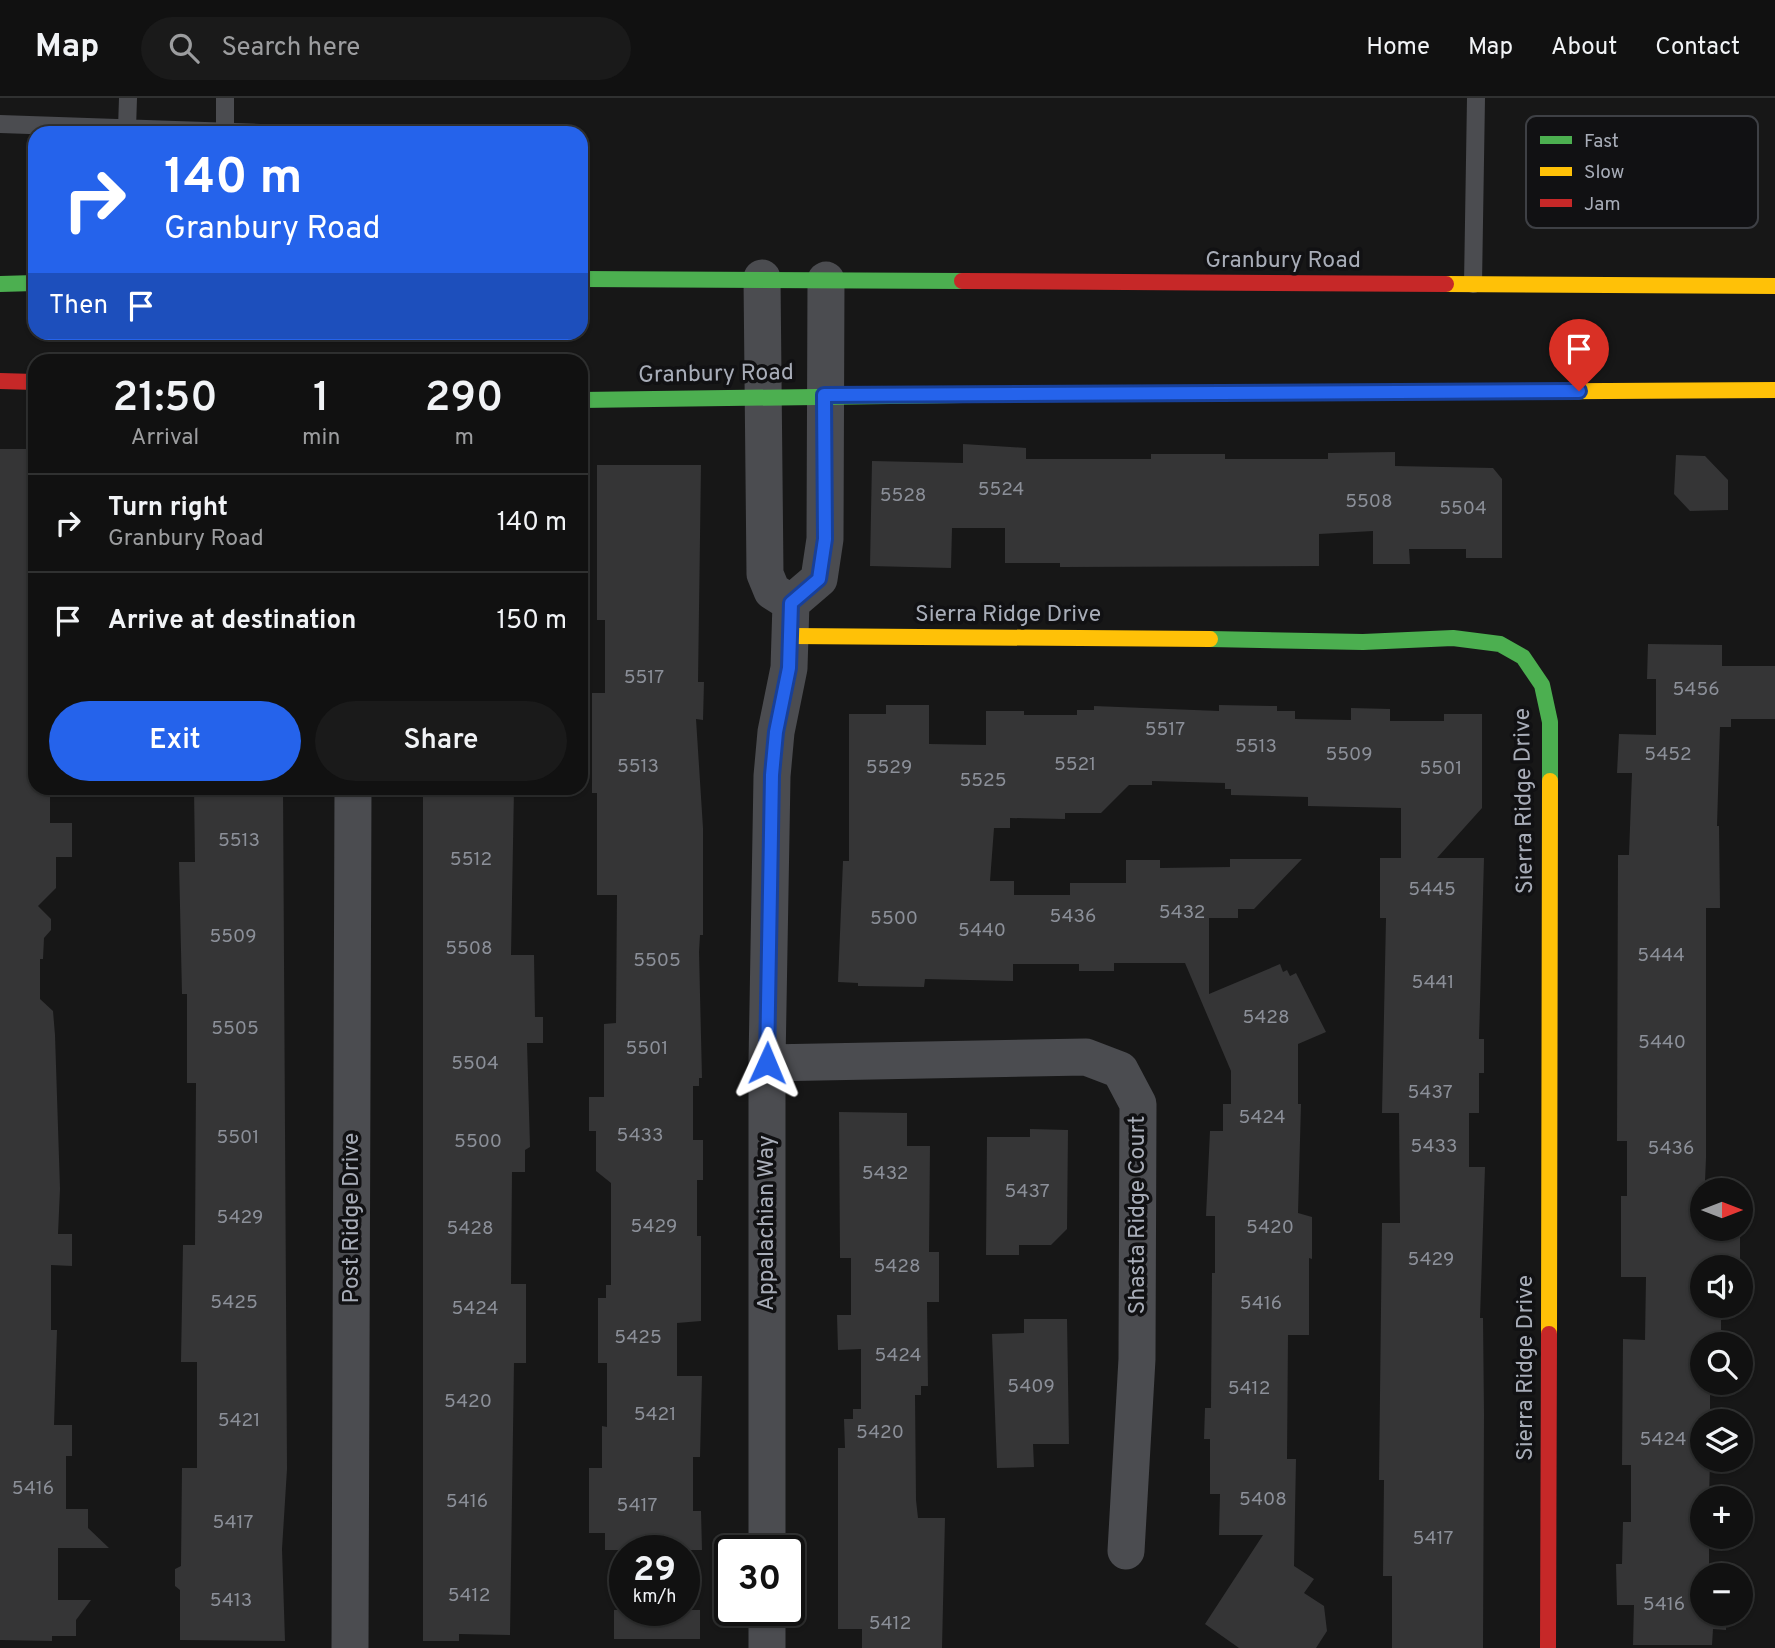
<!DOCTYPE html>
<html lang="en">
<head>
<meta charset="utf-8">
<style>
  :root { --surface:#111; --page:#1a1a1a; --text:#f1f3f6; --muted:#9c9d9f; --line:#303131; --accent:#2563eb }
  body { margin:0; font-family:Overpass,sans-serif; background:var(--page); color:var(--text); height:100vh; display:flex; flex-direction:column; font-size:26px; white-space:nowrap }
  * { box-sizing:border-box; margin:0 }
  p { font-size:23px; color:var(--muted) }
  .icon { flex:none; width:38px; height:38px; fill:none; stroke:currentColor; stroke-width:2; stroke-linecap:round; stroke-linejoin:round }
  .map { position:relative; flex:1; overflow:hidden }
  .details { position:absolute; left:28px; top:256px; width:560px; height:441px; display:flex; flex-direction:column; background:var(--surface); border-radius:21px; box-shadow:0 2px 5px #0004,0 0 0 2px var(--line) }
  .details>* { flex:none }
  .hud { position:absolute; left:28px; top:28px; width:560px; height:214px; border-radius:21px; box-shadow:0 2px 5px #0004,0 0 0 2px var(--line); background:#2563eb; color:#fff; overflow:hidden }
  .needle { width:46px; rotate:90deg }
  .controls { position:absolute; left:1690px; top:1080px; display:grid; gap:14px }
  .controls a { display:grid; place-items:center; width:63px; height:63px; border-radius:50%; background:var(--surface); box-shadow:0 2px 5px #0004,0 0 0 2px var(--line); font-size:35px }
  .speed { position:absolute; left:609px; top:1437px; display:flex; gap:14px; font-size:35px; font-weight:700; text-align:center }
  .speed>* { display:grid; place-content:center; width:91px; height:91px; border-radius:50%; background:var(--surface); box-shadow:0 2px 5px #0004,0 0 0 2px var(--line); line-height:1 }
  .speed small { font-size:18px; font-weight:400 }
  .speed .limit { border:4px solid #111; border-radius:10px; background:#fff; color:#111 }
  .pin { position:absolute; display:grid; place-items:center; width:60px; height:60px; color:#fff; margin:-72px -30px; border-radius:50% 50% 50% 0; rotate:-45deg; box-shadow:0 0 7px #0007 }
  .pin .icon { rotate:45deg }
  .me { position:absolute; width:77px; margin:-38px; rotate:1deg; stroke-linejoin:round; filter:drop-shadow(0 0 5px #0008) }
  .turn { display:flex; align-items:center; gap:24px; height:147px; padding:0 21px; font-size:32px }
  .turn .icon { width:91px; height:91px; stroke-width:2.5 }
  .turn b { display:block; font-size:49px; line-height:60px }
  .then { display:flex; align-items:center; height:66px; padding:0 21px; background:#0003; gap:14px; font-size:26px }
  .eta { display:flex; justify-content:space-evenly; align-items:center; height:119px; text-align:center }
  .eta b { font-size:42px; font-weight:600; line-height:49px }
  .primary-button { display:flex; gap:14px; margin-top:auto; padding:14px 21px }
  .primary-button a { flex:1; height:80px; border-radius:42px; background:var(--accent); color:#fff; font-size:28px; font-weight:600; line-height:80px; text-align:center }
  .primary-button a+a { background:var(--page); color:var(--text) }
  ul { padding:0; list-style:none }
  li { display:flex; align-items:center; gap:21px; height:98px; padding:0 21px; border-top:2px solid var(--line) }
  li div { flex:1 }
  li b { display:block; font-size:26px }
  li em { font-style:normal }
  header { display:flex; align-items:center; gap:42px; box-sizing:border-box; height:98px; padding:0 35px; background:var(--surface); border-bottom:2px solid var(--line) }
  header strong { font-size:33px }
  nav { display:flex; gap:38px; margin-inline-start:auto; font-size:24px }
  .search { width:490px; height:63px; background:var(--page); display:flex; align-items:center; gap:18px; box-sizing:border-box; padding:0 24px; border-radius:38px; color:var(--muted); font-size:26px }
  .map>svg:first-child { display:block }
</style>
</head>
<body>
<header>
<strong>Map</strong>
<div class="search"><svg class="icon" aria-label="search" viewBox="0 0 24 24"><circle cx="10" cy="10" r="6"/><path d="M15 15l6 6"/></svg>Search here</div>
<nav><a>Home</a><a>Map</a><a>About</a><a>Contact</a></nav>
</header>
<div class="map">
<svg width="1775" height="1550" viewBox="0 0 1775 1550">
  <rect width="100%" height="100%" fill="#171717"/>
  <path fill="#353536" d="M963,346L1026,350V361H1151V356H1225V361H1328V355L1395,354V368L1493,370L1502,381V460H1466V451H1409L1410,466H1373V433L1319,436V468L1060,469V465H1005V430H952L951,470L870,468L872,363L963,365Z
    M0,351H35V690H50V725H72V759H56V790L38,808L51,821V832L44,840L43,861H40V901L53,913L55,937L60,1091L58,1136H72V1168L51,1167V1232H57L54,1327H72V1358H66V1411H88V1430L109,1450H58V1502H91L76,1522V1538H52V1543L0,1542Z
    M1676,357L1705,358L1728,382V412L1690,413L1674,396Z
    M597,367H701L698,584H704L703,622L696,621L703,730V837H700L699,854L702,980H699V988H693V1042H703V1082H697V1138H701V1223L677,1225V1278H702L700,1359H693V1413H701L702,1452H605V1435H589V1370H602V1328L607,1329V1265H598V1200H606V1187H611V1085L596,1073V1033H589V999H604V926L616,925L617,797H597V695H592V595H605V522H597Z
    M1648,546L1722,547V568H1775V621H1731V629H1720L1717,728H1719L1720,810H1706V1060L1703,1130H1740V1169H1703V1208H1721V1246H1703V1284H1710V1323H1703V1362H1710L1709,1400H1703V1438H1709V1467H1727V1477H1703V1516H1726V1532L1713,1531L1712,1547H1633L1634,1507H1617L1616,1466H1622L1623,1424H1631V1367H1622L1623,1241L1645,1242L1646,1179H1621V1098H1627V1043H1617L1618,757H1629L1632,675H1617L1619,636L1656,637V581H1647Z
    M886,607H929V646L986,647V613H1024V617H1077V612H1094V608L1219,613V607L1277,608V613H1295V621L1351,622V610L1390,611V623H1444V616H1482V710L1437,760H1484L1479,941H1484V975H1479V1015H1469V1069H1485L1480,1220H1483L1484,1317L1483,1550H1392V1478H1383L1384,1382H1379L1382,1125H1400L1399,1015H1382L1386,820H1380V760H1401V710L1308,708V699L1231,697V691H1225V685L1152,683V687H1129L1101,715H1065V721L1010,720V730H994L990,783H1014V797H1070V785H1126V762H1160V770L1230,769V761H1302L1254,811H1238V820H1209V896L1280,866L1283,874L1287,872L1290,878L1296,875L1326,934L1298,946V1006H1301L1298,1115L1312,1119V1161L1309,1160V1237H1288L1287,1361H1296L1294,1468L1314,1481L1304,1495L1324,1508L1327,1533L1316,1550H1239L1205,1526L1263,1437H1219L1220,1396H1210V1341H1204L1205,1310H1211L1212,1175H1215V1118H1206L1210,1033H1223V1006H1231V973L1185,865H1114V873H1079V866H1013V883L925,881L924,889L858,888V885L838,884L843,763H849V616H886Z
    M194,690H283L287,1371L282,1451L285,1543L180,1542V1492L175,1488V1471L181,1468L182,1370H197V1264H181L183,1147H195L196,985H187V896H182L179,764H195Z
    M423,690H514L511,857H534L535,919H543V945H527L530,1049L525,1052V1074H512L511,1186H526V1265H514L510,1537L459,1536V1543H423Z
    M839,1014L907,1015V1048H930L929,1154H939V1204H927L928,1288H921V1297H915L916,1402L918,1420H945L942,1550H862V1531H838V1350H845L844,1321H853V1311H861V1251L838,1252L837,1217H851V1160H840Z
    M1030,1031L1068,1032L1067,1131L1051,1147H1019V1157H986L987,1039H1030Z
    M1024,1221H1067L1069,1346H1033L1034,1369L997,1370L992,1236L1024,1235Z
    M614,1512H700V1541H614Z"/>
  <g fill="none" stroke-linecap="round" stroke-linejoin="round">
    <path stroke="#4b4c50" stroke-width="18" d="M225,0V34
      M0,26L260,35
      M127,31L128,0
      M1473,186L1476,0"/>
    <path stroke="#4b4c50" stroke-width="37" d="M762,180L765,476L772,493L791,505
      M767,965L1086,959L1120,972L1138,1006L1137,1261L1126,1453
      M767,1452V965L772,678L776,634L789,570L791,505L819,481L825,441L826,182
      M767,1512V1550
      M350,1550L353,690"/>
    <path stroke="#4caf50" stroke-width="16" d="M581,181L962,183
      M0,186L35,185
      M581,302L1042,296
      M1210,541L1363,544L1453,540L1500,546L1523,559L1542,587L1550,624V683"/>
    <path stroke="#ffc107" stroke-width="16" d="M1446,186L1775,188
      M1449,294L1775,292
      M791,538L1210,541
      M1549,1236L1550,683"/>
    <path stroke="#c62828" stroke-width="16" d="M962,183L1446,186
      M0,283L35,284
      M1042,296L1449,294
      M1548,1550L1549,1236"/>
  </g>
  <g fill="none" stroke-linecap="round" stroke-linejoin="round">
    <g stroke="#184099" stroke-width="18">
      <path id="route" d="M767,965L772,677L776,634L789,570L791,505L819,481L825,441L824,297L1579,293"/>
    </g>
    <use href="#route" stroke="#2563eb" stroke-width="12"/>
  </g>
  <g text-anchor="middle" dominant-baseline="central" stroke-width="7" stroke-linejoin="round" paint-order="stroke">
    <g font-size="19" fill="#8b8f98">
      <text x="1001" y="392">5524</text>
      <text x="903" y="398">5528</text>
      <text x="1369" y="404">5508</text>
      <text x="1463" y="411">5504</text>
      <text x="644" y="580">5517</text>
      <text x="1696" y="592">5456</text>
      <text x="1165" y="632">5517</text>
      <text x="1256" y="649">5513</text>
      <text x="1349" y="657">5509</text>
      <text x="1668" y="657">5452</text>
      <text x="1075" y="667">5521</text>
      <text x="638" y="669">5513</text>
      <text x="889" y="670">5529</text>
      <text x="1441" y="671">5501</text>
      <text x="983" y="683">5525</text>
      <text x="239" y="743">5513</text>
      <text x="471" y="762">5512</text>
      <text x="1432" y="792">5445</text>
      <text x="1182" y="815">5432</text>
      <text x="1073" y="819">5436</text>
      <text x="894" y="821">5500</text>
      <text x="982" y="833">5440</text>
      <text x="233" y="839">5509</text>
      <text x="469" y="851">5508</text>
      <text x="1661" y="858">5444</text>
      <text x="657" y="863">5505</text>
      <text x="1433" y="885">5441</text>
      <text x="1266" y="920">5428</text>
      <text x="235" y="931">5505</text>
      <text x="1662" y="945">5440</text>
      <text x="647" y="951">5501</text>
      <text x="475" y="966">5504</text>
      <text x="1430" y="995">5437</text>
      <text x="1262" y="1020">5424</text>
      <text x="640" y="1038">5433</text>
      <text x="238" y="1040">5501</text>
      <text x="478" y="1044">5500</text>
      <text x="1434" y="1049">5433</text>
      <text x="1671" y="1051">5436</text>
      <text x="885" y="1076">5432</text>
      <text x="1027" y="1094">5437</text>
      <text x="240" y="1120">5429</text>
      <text x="654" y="1129">5429</text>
      <text x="1270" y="1130">5420</text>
      <text x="470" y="1131">5428</text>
      <text x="1431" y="1162">5429</text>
      <text x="897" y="1169">5428</text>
      <text x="234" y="1205">5425</text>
      <text x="1261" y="1206">5416</text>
      <text x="475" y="1211">5424</text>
      <text x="638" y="1240">5425</text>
      <text x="898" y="1258">5424</text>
      <text x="1031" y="1289">5409</text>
      <text x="1249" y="1291">5412</text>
      <text x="468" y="1304">5420</text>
      <text x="655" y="1317">5421</text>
      <text x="239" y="1323">5421</text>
      <text x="880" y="1335">5420</text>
      <text x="1663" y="1342">5424</text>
      <text x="33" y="1391">5416</text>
      <text x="1263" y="1402">5408</text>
      <text x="467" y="1404">5416</text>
      <text x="637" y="1408">5417</text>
      <text x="233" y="1425">5417</text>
      <text x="1433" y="1441">5417</text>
      <text x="469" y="1498">5412</text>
      <text x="231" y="1503">5413</text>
      <text x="1664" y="1507">5416</text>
      <text x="890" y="1526">5412</text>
    </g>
    <g font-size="23" fill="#a8adb8" stroke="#111113">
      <text x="1283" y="163">Granbury Road</text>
      <text transform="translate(716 277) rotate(-1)">Granbury Road</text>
      <text x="1008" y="517">Sierra Ridge Drive</text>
      <text transform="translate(1525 703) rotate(-91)">Sierra Ridge Drive</text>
      <text transform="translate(1138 1117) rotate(-90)">Shasta Ridge Court</text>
      <text transform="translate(352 1120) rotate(-90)">Post Ridge Drive</text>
      <text transform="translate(767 1125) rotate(-90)">Appalachian Way</text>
      <text transform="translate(1526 1270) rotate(-90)">Sierra Ridge Drive</text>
    </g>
  </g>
  <rect x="1526" y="18" width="232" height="112" rx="10" fill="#111113" stroke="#3e4045" stroke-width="2"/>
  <rect x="1540" y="38" width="32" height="8" fill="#4caf50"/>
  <rect x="1540" y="69" width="32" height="9" fill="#ffc107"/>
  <rect x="1540" y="101" width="32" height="8" fill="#c62828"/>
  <g font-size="19" fill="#a8adb8">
    <text x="1584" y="49">Fast</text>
    <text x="1584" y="80">Slow</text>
    <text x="1584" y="112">Jam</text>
  </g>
</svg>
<div class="controls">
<a><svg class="needle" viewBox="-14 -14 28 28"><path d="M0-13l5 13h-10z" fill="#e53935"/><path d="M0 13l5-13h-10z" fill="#9c9d9f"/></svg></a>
<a><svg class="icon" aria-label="sound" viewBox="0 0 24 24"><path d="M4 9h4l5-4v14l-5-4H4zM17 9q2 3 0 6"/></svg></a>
<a><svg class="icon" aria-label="search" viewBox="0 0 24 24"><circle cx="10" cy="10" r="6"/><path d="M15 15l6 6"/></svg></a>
<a><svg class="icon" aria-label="layers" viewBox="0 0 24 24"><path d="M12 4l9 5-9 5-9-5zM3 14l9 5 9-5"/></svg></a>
<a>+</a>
<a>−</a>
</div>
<div class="speed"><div>29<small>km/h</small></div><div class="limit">30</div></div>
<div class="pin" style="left:1579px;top:293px;background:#d93025"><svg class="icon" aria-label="arrive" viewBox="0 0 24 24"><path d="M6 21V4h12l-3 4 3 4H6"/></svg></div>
<svg class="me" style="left:767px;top:965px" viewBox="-20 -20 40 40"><path d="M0-17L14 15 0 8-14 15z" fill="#2563eb" stroke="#fff" stroke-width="4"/></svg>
<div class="hud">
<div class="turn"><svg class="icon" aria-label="right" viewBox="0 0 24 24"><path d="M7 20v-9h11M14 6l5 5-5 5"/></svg><div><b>140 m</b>Granbury Road</div></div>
<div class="then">Then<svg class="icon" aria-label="arrive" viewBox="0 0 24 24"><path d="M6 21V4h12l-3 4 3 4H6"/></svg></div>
</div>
<section class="details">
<div class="eta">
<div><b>21:50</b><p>Arrival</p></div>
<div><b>1</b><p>min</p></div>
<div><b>290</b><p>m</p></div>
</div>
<ul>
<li><svg class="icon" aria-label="right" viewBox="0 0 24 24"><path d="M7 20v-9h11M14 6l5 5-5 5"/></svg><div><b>Turn right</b><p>Granbury Road</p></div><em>140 m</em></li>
<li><svg class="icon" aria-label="arrive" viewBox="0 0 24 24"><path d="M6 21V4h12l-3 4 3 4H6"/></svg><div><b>Arrive at destination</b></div><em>150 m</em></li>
</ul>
<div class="primary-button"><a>Exit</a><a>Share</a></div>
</section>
</div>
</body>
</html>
